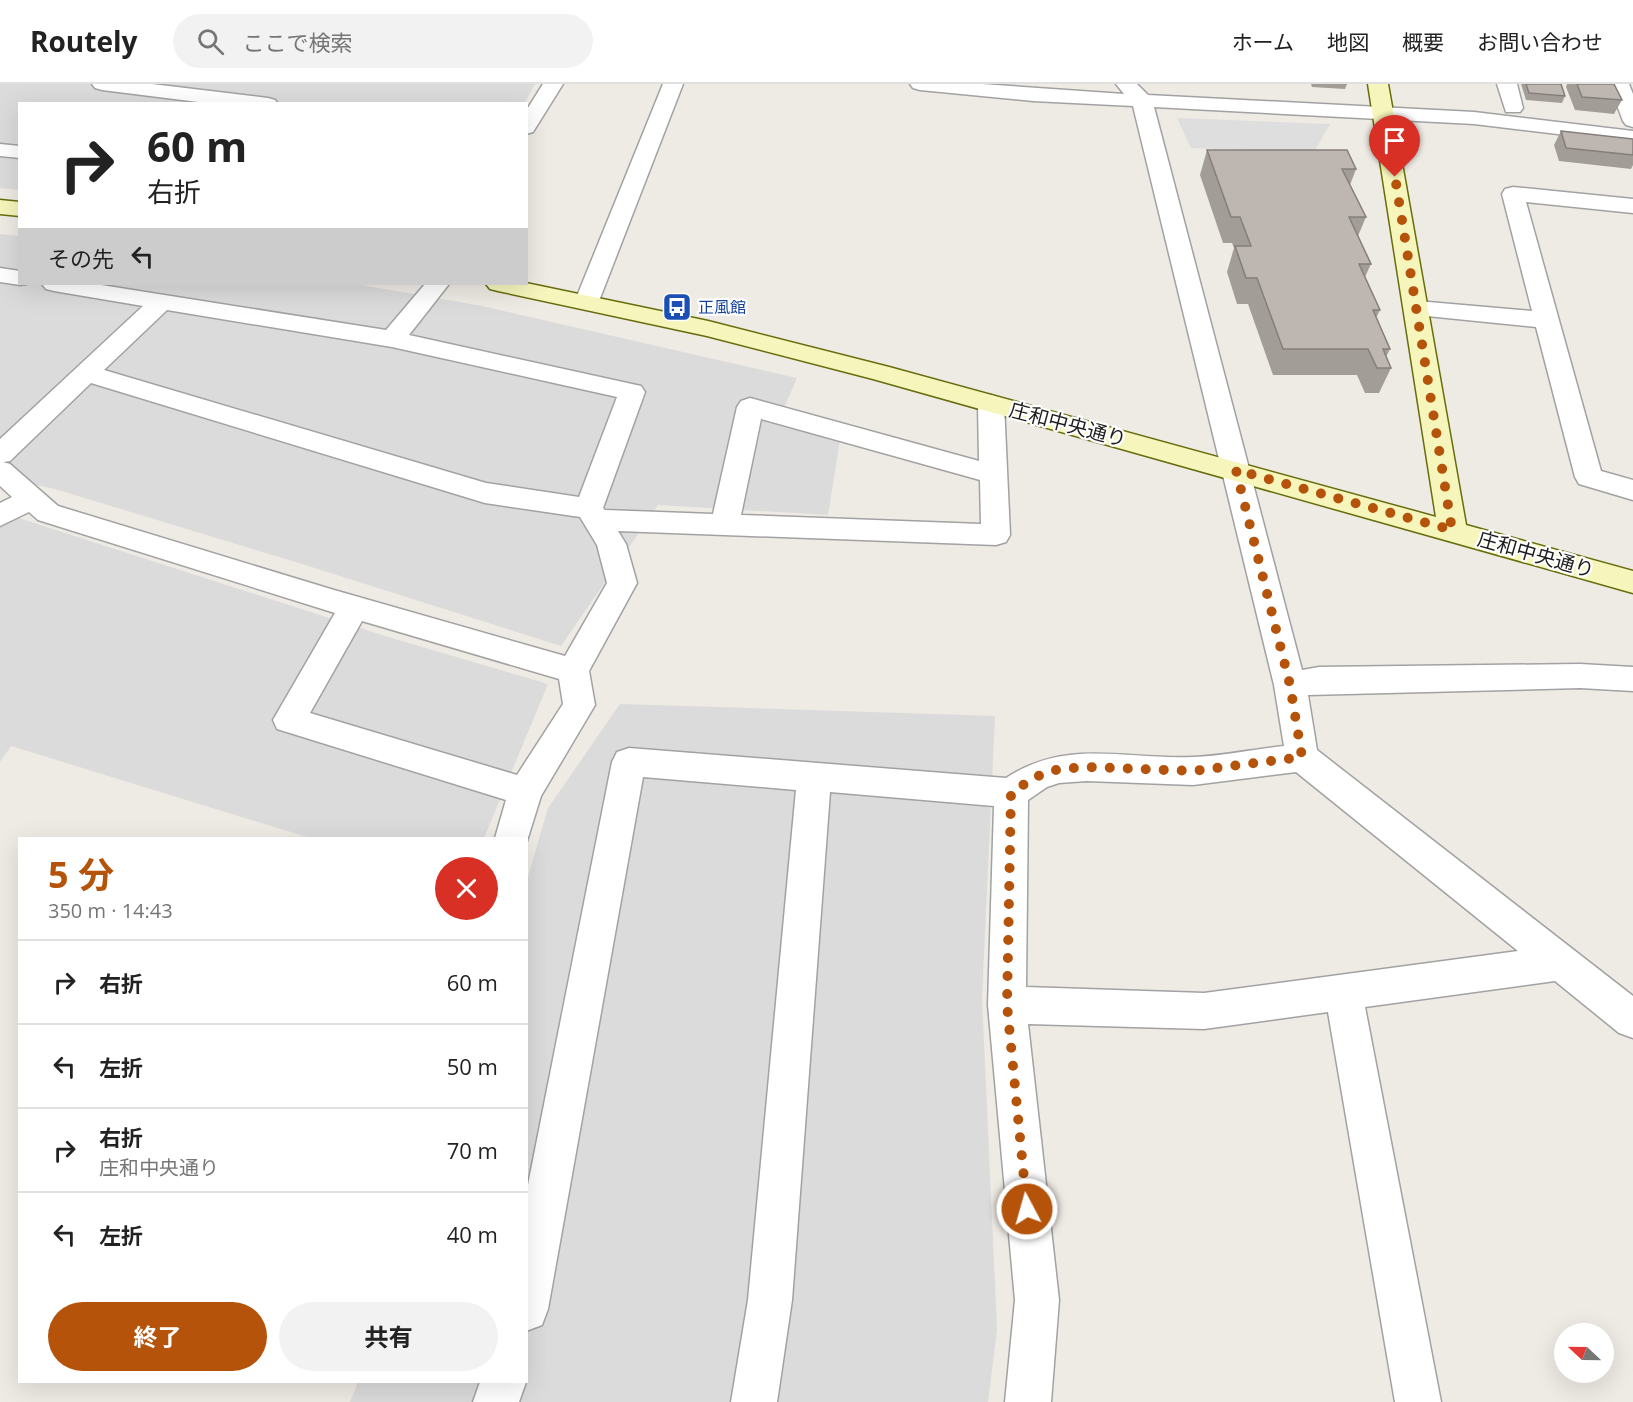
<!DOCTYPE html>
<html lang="ja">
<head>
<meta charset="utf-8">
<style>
  :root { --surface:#fff; --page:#f2f2f2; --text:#222; --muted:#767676; --line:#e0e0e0; --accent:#b45309 }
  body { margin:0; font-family:"Open Sans","Noto Sans JP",sans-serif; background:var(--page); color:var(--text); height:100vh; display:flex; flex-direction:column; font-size:22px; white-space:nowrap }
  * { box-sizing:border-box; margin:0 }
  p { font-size:20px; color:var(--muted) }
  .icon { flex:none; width:33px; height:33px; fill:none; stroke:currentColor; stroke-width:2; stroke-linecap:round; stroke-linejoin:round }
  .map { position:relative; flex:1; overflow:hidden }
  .panel { position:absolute; left:18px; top:753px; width:510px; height:546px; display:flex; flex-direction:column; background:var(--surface); border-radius:0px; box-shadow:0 6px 24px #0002 }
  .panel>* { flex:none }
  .guide { position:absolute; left:18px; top:18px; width:510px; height:183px; border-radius:0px; box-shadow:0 6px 24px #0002; background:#fff; color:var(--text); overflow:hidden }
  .needle { width:39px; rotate:292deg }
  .controls { position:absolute; left:1554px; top:1239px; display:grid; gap:12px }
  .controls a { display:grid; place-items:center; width:60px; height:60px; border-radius:50%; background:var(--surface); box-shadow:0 6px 24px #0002; font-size:30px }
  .pin { position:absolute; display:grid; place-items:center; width:51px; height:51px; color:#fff; margin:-62px -26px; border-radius:50% 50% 50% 0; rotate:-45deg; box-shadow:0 0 6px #0007 }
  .pin .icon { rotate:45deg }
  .me { position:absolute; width:66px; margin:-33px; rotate:354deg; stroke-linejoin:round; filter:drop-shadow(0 0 4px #0008) }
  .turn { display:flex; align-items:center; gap:21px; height:126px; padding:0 30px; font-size:27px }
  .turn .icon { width:78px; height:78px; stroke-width:2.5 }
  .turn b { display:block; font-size:42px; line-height:51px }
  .then { display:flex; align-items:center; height:57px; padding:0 30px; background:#0003; gap:12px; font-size:22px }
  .round { display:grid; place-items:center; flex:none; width:63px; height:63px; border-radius:32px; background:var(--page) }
  .headline { display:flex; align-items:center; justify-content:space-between; height:102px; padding:0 30px }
  h1 { font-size:36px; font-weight:700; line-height:45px; color:var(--accent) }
  .action { display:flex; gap:12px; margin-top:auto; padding:12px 30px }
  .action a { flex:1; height:69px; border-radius:36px; background:var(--accent); color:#fff; font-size:24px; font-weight:700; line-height:69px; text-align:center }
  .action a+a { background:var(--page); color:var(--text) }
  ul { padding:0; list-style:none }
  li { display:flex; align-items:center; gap:18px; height:84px; padding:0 30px; border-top:2px solid var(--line) }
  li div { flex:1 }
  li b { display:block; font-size:22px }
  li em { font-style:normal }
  header { display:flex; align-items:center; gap:36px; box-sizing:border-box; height:84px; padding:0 30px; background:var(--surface); border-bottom:2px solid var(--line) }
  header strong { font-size:28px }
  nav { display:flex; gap:33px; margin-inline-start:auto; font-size:21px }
  .search { width:420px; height:54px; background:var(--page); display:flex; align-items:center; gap:15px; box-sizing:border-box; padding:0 21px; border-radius:33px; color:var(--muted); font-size:22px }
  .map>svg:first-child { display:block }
</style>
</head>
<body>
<header>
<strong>Routely</strong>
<div class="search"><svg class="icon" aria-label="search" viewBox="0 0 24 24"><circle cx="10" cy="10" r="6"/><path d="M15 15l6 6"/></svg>ここで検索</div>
<nav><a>ホーム</a><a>地図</a><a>概要</a><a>お問い合わせ</a></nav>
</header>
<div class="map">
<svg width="1633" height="1318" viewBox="0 0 1633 1318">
  <rect width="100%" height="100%" fill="#eeeae4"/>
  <path fill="#dcdbdb" d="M0,0H535L524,20H20L19,106L0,104Z
    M0,150L19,152L20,200H356L482,222L797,294L777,340L840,356L828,431L658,421L561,562L302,480L55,405L0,393Z
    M0,428L385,552L548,600L484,754H310L11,662L0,678Z
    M620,620L995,632L982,914L997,1246L988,1318H350L358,1298H526L527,796L548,724Z"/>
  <path fill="#dedede" d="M1177,34L1330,40L1314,68L1191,64Z"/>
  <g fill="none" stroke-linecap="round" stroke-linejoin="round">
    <g stroke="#a2a2a2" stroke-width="3">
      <path id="street" d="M92,0H152L268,14L275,16L278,20H214L102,6L95,4Z
        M543,0H563L533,48L526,50V27Z
        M663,0H683L599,217L596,222L587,224L578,222L575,217Z
        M910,0H982L1124,10L1116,0H1137L1148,11L1474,28L1633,47V59L1474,40L1154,23L1302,586L1319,583L1580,580L1633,583V607L1580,604L1308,611L1317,666L1633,912V954L1619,949L1555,897L1365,923L1441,1318H1395L1328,928L1204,945L1028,940L1059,1216L1051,1318H1005L1015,1216L988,921L994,722L830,708L792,1216L777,1318H731L748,1216L796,706L643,693L548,1225L542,1241L526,1247V1111L612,678L617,668L629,664L1006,694C1067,654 1125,676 1193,673C1223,672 1254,665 1284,662L1274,601L1133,22L1033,17L920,6L913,4ZM1296,688L1518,867L1204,909L1026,903L1028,716L1047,703L1059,699L1087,697L1193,701Z
        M1497,0H1517L1523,24L1520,28H1506Z
        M1609,0H1629L1633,10V43L1626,41L1623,37Z
        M0,60L20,62V74L0,72Z
        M1513,103L1633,115V129L1526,118L1601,387L1633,396V416L1579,400L1575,393L1536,243L1417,231L1408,229L1405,224L1408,219L1417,217L1532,227L1502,110L1505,105Z
        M0,184L20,187V200H27L20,201L0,198Z
        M42,200H95L386,246L425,200H449L409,251L641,302L645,308L603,424L605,426L713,430L737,323L741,317L750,314L979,377L978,320L982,314L991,311L1000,314L1004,320L1010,451L1006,458L996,461L618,447L626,460L637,499L589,587L595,621L541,712L526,760V754H495L506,716L277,645L273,636L335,529L38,436L29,428L0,442V419L12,413L0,402V355L143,222L54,207L46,205ZM167,226L392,263L617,313L579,413L486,399L104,286ZM91,299L485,419L580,433L597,461L607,499L565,572L334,506L58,422L10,380L3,378L10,377ZM761,335L980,396L981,440L741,431ZM362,537L559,595L563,620L517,691L310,629Z
        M480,1298H526L519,1318H473Z"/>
    </g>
    <g stroke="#686d0c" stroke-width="3">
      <path id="secondary" d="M1368,0H1388L1466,441L1633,487V509L873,295L707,252L498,207L490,205L486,200L526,199L708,237L889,283L1436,433Z
        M0,116L20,118V132L0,130Z"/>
    </g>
    <use href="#street" fill="#fff" fill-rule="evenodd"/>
    <use href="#secondary" fill="#f5f5bc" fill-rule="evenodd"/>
  </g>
  <path fill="#a39d98" d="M1311,0H1347L1345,5L1312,3Z
    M1521,0H1561L1565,12L1562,19L1526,16Z
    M1567,0H1614L1622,16L1614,30L1575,26L1566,3Z
    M1561,47L1633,55V81L1631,85L1559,77L1554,61Z
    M1207,66L1356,85L1350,101L1366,133L1358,152L1371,180L1365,193L1380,226L1376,234L1390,265L1386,273L1391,284L1379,309H1365L1357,291H1273L1248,220H1237L1227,188L1234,164L1232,159H1223L1200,91Z"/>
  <path fill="#beb6b1" stroke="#857f7c" stroke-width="1.5" d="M1526,0H1561L1565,12L1529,9Z
    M1577,0H1614L1622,16L1582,13Z
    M1561,47L1633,55V71L1566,64Z
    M1207,66H1347L1356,85H1342L1366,133H1349L1371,180H1359L1380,226H1373L1390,265H1383L1391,284H1377L1368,265H1283L1257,194H1246L1235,162H1251L1240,133H1231Z"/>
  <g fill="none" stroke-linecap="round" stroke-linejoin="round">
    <path stroke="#b45309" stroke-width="10" stroke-dasharray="0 18" d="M1027,1125L1007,921L1011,709L1035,693L1059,685L1088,683L1193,687L1302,673L1290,601L1236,386L1452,446L1395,93"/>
  </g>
  <defs>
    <g id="bus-square" transform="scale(1.5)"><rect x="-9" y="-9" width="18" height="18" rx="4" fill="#1a4fb4" stroke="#fff"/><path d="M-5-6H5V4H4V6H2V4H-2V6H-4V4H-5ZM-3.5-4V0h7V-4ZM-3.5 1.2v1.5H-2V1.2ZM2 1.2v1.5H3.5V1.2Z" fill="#fff"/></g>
  </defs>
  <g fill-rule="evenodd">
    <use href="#bus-square" x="677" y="223"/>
  </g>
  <g text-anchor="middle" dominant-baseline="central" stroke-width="4.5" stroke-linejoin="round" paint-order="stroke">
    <g font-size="16" fill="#164399" stroke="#fff" text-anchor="start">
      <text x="698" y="223">正風館</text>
    </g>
    <g font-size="20" fill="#1e1e1e" stroke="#fff">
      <text transform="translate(1068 340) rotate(15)">庄和中央通り</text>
      <text transform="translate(1536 470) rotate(16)">庄和中央通り</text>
    </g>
  </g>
</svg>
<div class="controls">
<a><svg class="needle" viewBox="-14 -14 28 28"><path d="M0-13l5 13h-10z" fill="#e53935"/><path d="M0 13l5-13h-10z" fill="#767676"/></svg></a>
</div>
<div class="pin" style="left:1395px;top:93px;background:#d93025"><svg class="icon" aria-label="arrive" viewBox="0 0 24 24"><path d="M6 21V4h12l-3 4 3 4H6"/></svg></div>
<svg class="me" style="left:1027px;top:1125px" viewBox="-20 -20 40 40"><circle r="17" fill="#b45309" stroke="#fff" stroke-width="3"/><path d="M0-11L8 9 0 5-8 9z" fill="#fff"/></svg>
<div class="guide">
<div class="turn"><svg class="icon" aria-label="right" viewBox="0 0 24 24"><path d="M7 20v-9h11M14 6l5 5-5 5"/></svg><div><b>60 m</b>右折</div></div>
<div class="then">その先<svg class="icon" aria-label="left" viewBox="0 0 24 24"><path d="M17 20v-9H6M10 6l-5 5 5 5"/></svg></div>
</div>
<section class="panel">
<div class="headline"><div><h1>5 分</h1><p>350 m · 14:43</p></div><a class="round" style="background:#d93025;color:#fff"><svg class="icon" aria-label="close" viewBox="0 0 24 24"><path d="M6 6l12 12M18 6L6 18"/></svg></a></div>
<ul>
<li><svg class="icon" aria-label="right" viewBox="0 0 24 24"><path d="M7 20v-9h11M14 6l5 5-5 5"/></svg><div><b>右折</b></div><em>60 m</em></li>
<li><svg class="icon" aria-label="left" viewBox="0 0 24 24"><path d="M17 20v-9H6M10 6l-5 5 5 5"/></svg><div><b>左折</b></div><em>50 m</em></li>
<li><svg class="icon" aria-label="right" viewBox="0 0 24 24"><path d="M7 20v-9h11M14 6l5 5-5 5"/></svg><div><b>右折</b><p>庄和中央通り</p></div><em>70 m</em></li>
<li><svg class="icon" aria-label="left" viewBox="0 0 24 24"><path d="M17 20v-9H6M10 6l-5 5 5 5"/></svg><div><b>左折</b></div><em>40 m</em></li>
</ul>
<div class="action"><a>終了</a><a>共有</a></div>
</section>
</div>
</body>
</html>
